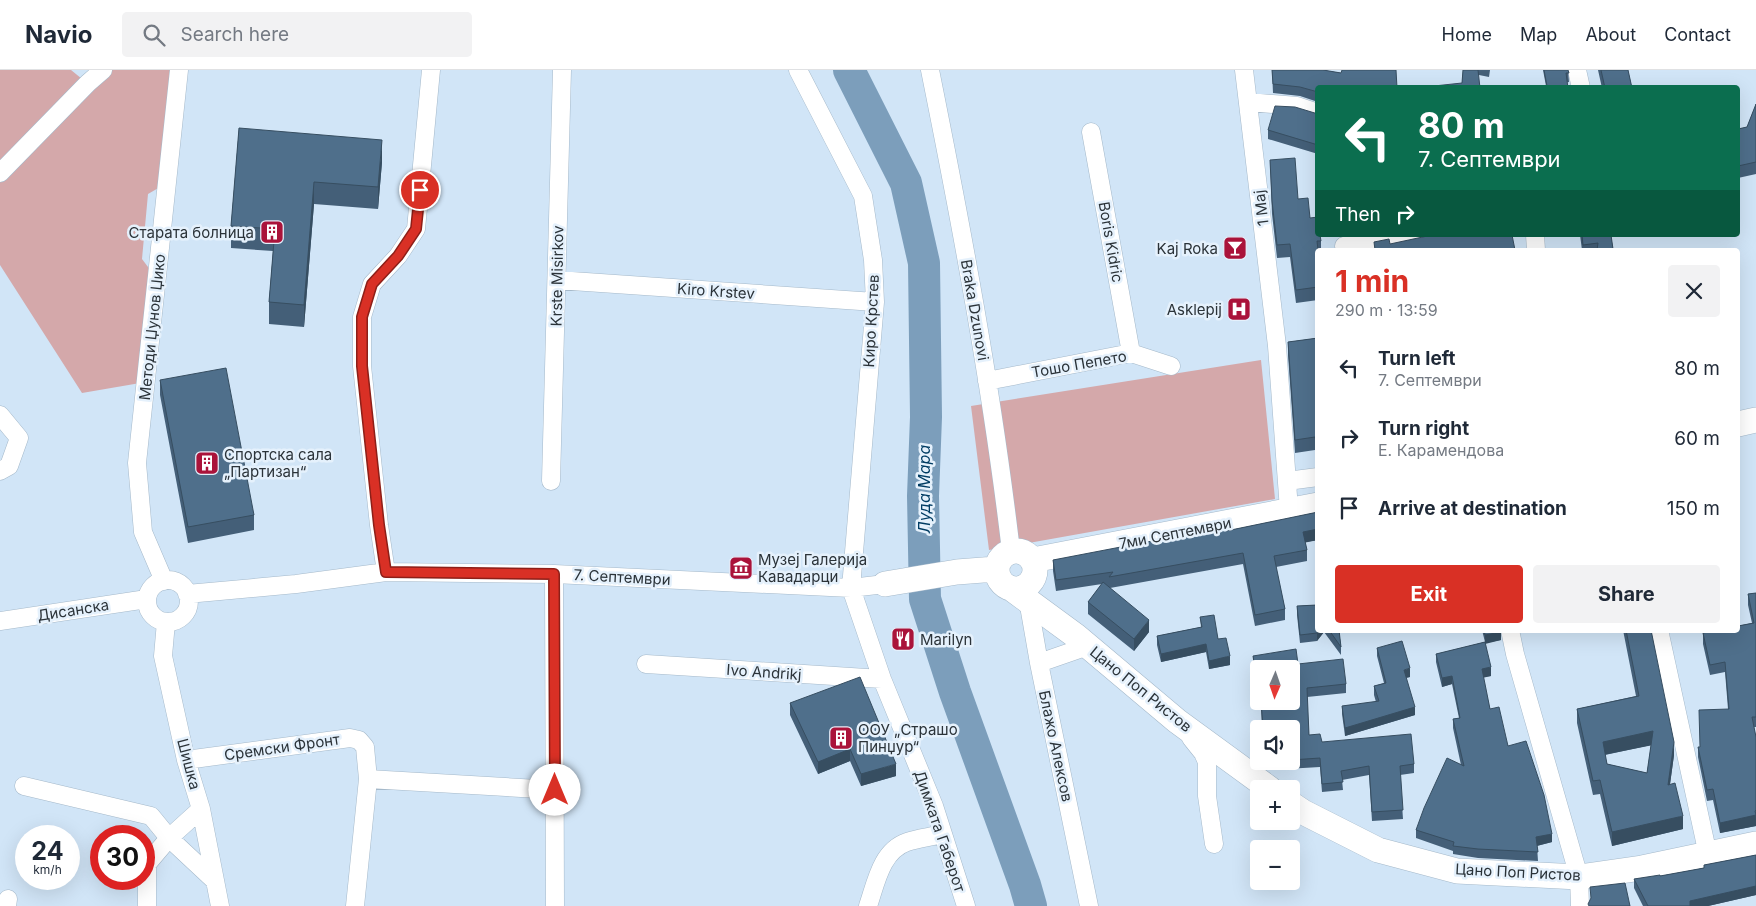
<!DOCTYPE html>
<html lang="en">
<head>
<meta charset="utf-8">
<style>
  :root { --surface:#fff; --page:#f2f2f3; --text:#1f2937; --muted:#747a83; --line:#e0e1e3; --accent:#d93025 }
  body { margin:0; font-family:Inter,sans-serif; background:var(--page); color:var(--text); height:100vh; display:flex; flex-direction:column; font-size:19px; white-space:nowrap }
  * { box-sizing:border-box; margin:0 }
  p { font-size:16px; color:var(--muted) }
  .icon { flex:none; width:28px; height:28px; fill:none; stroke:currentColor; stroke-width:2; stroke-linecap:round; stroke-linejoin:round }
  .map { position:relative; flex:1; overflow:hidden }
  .panel { position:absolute; left:1315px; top:178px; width:425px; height:385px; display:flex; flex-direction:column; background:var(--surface); border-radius:5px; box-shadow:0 5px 20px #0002 }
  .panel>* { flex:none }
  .guide { position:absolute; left:1315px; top:15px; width:425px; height:152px; border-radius:5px; box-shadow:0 5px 20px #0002; background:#0b6e4f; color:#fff; overflow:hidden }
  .needle { width:32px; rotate:182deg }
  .buttons { position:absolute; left:1250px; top:590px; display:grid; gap:10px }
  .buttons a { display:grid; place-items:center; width:50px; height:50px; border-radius:5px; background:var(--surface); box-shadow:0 5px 20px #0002; font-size:25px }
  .speed { position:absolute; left:15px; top:755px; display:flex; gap:10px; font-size:25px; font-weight:700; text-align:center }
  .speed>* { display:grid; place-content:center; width:65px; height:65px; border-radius:50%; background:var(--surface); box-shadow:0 5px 20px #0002; line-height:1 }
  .speed small { font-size:12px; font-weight:400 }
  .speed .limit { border:8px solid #d22; background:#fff; color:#111 }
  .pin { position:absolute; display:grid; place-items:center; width:42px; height:42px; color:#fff; margin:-21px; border:2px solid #fff; border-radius:50%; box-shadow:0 1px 5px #0007 }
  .me { position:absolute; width:55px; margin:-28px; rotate:0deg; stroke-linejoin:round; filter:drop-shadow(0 0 4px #0008) }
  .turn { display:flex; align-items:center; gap:18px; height:105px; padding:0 20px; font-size:22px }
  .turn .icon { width:65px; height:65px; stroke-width:2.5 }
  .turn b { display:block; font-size:35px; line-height:42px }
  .then { display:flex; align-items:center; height:48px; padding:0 20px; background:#0003; gap:10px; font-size:19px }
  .round { display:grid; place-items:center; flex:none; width:52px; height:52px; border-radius:5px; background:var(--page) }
  .headline { display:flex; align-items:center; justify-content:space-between; height:85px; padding:0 20px }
  h1 { font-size:30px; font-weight:700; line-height:38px; color:var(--accent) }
  .primary-button { display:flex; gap:10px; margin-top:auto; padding:10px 20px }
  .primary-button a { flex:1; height:58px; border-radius:5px; background:var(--accent); color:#fff; font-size:20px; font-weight:700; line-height:58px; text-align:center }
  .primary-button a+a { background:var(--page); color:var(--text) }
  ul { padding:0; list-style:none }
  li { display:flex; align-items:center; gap:15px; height:70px; padding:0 20px }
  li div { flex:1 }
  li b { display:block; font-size:19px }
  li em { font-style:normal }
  header { display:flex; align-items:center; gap:30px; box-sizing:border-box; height:70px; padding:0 25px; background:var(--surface); border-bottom:1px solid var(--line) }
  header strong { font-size:24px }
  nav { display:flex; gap:28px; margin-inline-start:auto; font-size:18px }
  .search { width:350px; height:45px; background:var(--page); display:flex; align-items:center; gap:12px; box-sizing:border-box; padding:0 18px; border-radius:5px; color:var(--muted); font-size:19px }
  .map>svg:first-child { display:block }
</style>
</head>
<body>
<header>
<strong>Navio</strong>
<div class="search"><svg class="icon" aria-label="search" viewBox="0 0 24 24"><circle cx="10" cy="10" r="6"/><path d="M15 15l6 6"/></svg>Search here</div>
<nav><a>Home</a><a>Map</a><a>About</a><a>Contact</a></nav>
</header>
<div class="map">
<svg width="1756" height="836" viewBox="0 0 1756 836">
  <rect width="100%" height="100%" fill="#d1e5f7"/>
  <path fill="#d4a8aa" d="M0,0H71L87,13L103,0H179L167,113L148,124L142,189L157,209L146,312L82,323L0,195Z
    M1261,290L1275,429L989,480L971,336Z"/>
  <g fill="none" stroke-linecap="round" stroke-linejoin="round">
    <path stroke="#7c9ebb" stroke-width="32" d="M849,0L906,113L924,193L926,347L923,426L925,529L955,622L1025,815L1031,836"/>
    <g stroke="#a5b9ca" stroke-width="19">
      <path id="street" d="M798,0L863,126L873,190L875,232L851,518L882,609L934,736L966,836
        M930,0C962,159 992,319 1011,481
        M1244,0L1277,276L1289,440
        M1577,0L1581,18
        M1248,32L1297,36L1318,43
        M1091,62L1131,283
        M0,103L88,13L103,0
        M1535,165L1536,180
        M1344,176L1417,165
        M557,210L875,232
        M987,311L1131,283L1171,296
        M0,345L19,368L9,396L0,401
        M551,411L562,0
        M1287,411L1318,407
        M386,502L379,455L362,296V247L372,214L398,186L416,159L431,0
        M554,504L555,836
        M147 531a21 21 0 1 1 42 0a21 21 0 1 1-42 0Z
        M164,511L143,462L137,393L179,0
        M1029,515L1028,530L1039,593L1089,836
        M187,524L296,514L386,502L554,504L851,518L885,514
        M0,551L147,529
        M166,552L163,586L186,690L201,739L220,836
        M1510,560L1515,584L1579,807L1580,836
        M1659,560L1708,785
        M1039,593L1088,576
        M646,594L882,609
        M1191,668L1203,683L1207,692V726L1214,774
        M186,690L350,668L359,670L365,677L368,709L355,836
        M368,709L555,720
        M24,716L151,746L169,768L215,811
        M7,836L8,829
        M147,836V794L169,768L201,739
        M868,836C876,813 881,781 907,772C918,768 931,767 942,764"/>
    </g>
    <g stroke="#a5b9ca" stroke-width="26">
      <path id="secondary" d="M1738,354L1756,350
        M997 500a19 19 0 1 1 38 0a19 19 0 1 1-38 0Z
        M1033,490L1318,435
        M885,514L957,502L996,499
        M1012,519L1076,566L1177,651L1270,719
        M1291,734L1303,742L1378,780L1457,801L1579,807L1642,798L1756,774"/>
    </g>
    <use href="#street" stroke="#fff" stroke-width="18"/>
    <use href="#secondary" stroke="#fff" stroke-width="25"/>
  </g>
  <path fill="#445f78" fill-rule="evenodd" d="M1272,0H1323L1341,3L1396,0L1318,18V32L1300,26L1273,23Z
    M1463,0H1490L1489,7L1479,5L1462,13Z
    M1543,0H1568L1569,12L1546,16Z
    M1598,0H1628L1632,18H1602Z
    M1756,34V104L1738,108V59L1747,57Z
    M1318,44V84L1268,69V60Z
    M239,58L382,92L378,139L314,134L304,257L269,254V232L273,181L231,178V156Z
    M1270,90L1298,129L1310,148L1321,171V180H1318V230L1296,233L1290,187L1277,188L1272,144Z
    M1580,165H1611L1613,179L1615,180H1582Z
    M1318,268V397L1315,380L1295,383L1288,285V272Z
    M160,310L254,445V460L188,473L160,325Z
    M1318,442V470L1305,472L1307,480V491L1276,497L1285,539V550L1255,556L1243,494L1110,518L1149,562L1134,581L1088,544V532L1102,514L1056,521L1053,501V490L1226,461Z
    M1316,520H1318V560H1339L1341,577V585L1324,562L1317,571L1300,573L1297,545V536L1316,535Z
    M1756,523V657H1754L1756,667V756L1720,763L1713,730L1707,731L1698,687V677H1700L1728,639L1725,602L1710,605L1703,574V563L1752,553L1748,535V524Z
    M1200,547L1218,569L1230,595L1209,599L1206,582L1161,592L1157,575V566L1201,557Z
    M1482,560H1501V570L1485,573L1491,606L1483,607L1490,639L1508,676L1552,772L1537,776L1538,791L1478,788L1453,784V781L1416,768V760L1461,695L1453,658V649L1459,648L1452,614L1442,617L1436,592V584L1485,572Z
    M1623,560H1651L1674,685L1670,714L1683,759L1612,776L1600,724L1593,725L1577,653V639L1636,626ZM1651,675L1647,703L1607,694L1605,685Z
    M1377,578L1410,607L1406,608L1415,645L1345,666L1342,644V636L1376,632L1374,625V616L1384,613L1377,586Z
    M1253,586L1298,594L1346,614V623L1307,627L1309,665L1322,672L1414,694V703L1400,705L1403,749L1372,751L1369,705L1342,710L1343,720L1322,722L1320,697L1286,699L1285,691H1291V659H1262L1261,631H1291L1259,599V627H1258L1253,595Z
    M790,633L896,706L861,716L850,691L818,704L790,645Z
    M1756,785V825L1708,836H1643L1634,818V809L1660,806L1704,798V795Z"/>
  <path fill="#374e61" d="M382,70V92L378,139V117Z
    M314,112V134L304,257V235Z
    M1318,459V470L1303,473V462Z
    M1149,550V562L1134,581V569Z
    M1319,560H1324V562L1317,571V563Z
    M1501,562V570L1485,574V565Z
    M1206,574V582L1161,592V584Z
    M1230,586V595L1209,599V591Z
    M1491,597V606L1482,608V599Z
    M1410,598V607L1404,608V600Z
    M1452,606V614L1442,617V608Z
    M1415,637V645L1345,666V658Z
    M1653,661V675L1603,685V672Z
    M1674,672V685L1668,729V715Z
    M850,679V691L818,704V692Z
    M896,694V706L861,716V704Z
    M1756,745V756L1720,763V753Z
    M1683,746V759L1612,776V762Z
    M1552,764V772L1536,776V767Z
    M1756,816V825L1708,836H1690V831Z"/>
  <path fill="#4f6f8b" stroke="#374e61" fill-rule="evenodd" d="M1272,0H1323L1341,3L1342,0H1396L1397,18H1318V22L1300,17L1273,14Z
    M1463,0H1478L1480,18H1434V16L1462,13Z
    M1544,0H1568L1569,3H1566L1568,18H1534L1547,16Z
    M1601,0H1628L1632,18H1605Z
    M1756,34V92L1738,96V59L1747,57Z
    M1275,36L1295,37L1318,44V75L1268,60Z
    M239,58L382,70L378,117L314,112L304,235L269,232L275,159L231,156Z
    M1295,88L1298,129L1308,128L1310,148L1318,147V165H1320L1321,171H1317L1318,180V217L1296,220L1290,174L1277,175L1272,131L1270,90Z
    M1432,165H1512L1515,180H1375L1374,172L1389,169L1390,174Z
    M1582,165H1611L1613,179L1615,180H1597L1598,173L1583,175Z
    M1318,268V383L1315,367L1295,370L1288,272Z
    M226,298L254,445L188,457L160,310Z
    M1318,442V459L1303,462L1307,480L1274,486L1285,539L1255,545L1243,483L1109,507L1113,502L1056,510L1053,490L1225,457L1226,461Z
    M1103,512L1149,550L1134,569L1088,532Z
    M1316,520H1318V560H1319L1317,563L1300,565L1297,536L1317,535Z
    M1756,523V647H1752L1756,667V740L1755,741L1756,745L1720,753L1713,719L1707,720L1698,677H1700L1699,640L1729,639L1725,592L1710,595L1703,563L1720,560H1738V556L1754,553L1748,524Z
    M1214,545L1218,569L1226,568L1230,586L1209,591L1206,574L1161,584L1157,566L1202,557L1200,547Z
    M1329,560H1339L1341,577Z
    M1484,560H1501V562L1485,565Z
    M1626,560H1651L1674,672L1668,715L1675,713L1683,746L1612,762L1600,710L1593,711L1577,639L1639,626ZM1653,661L1647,703L1607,694L1603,672Z
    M1402,571L1410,598L1404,600L1415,637L1345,658L1342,636L1379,631L1374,616L1386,613L1377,578Z
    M1485,572L1491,597L1482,599L1490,639L1499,637L1508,676L1526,671L1544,725L1552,764L1536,767L1538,782L1478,779L1453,776L1454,772L1416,760L1424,738L1447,688L1464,696L1453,649L1460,648L1452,606L1442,608L1436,584Z
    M1296,579L1298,594L1343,589L1346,614L1307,618L1309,665L1320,664L1322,672L1411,664L1414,694L1400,696L1403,740L1372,742L1369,696L1341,701L1343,712L1322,714L1320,688L1291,690V659H1283V658L1263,659L1261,631H1291V599H1259V618H1258L1253,586Z
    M860,607L896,694L861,704L850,679L818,692L790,633Z
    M1756,785V816L1690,831V836H1648L1634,809L1660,805V806L1704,798V795Z
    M1625,813L1630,836H1589L1588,834L1591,828L1590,817Z"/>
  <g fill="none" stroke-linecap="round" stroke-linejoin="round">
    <g stroke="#8d1f18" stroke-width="12">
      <path id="route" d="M420,120L416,159L398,186L372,214L362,247V296L379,455L386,502L554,504L555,720"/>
    </g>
    <use href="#route" stroke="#d93025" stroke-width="9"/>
  </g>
  <defs>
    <g id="building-square" transform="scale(1.25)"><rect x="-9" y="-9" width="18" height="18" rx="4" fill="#aa133a" stroke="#e5f1fc"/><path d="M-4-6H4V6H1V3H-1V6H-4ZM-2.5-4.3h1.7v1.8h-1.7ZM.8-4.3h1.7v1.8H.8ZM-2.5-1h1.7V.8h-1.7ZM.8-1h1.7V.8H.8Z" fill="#fff"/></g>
    <g id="bar-square" transform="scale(1.25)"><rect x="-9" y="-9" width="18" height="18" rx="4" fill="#aa133a" stroke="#e5f1fc"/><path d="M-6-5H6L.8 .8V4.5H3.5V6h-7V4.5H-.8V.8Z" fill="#fff"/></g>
    <g id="hospital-square" transform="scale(1.25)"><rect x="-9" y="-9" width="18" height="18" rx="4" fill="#aa133a" stroke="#e5f1fc"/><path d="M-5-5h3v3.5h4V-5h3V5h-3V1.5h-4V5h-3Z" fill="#fff"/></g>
    <g id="museum-square" transform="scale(1.25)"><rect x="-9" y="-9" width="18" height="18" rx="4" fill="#aa133a" stroke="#e5f1fc"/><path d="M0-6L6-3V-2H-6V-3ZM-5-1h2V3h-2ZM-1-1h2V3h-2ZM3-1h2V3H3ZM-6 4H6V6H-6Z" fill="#fff"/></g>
    <g id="restaurant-square" transform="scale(1.25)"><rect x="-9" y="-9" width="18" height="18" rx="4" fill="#aa133a" stroke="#e5f1fc"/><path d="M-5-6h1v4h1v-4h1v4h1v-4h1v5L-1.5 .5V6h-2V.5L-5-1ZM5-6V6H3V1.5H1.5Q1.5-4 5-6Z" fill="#fff"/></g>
  </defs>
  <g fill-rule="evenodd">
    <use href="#building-square" x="272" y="162"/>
    <use href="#bar-square" x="1235" y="178"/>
    <use href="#hospital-square" x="1239" y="239"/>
    <use href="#building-square" x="207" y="393"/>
    <use href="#museum-square" x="741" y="498"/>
    <use href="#restaurant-square" x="903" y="569"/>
    <use href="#building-square" x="841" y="668"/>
  </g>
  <g text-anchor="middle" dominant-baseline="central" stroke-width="5" stroke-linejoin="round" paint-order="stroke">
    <g font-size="15" fill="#2b3339" stroke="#e5f1fc">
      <text transform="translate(1261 138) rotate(-97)">1 Maj</text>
      <text transform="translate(1111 172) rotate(80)">Boris Kidric</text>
      <text transform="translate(557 206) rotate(-89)">Krste Misirkov</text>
      <text transform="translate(716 221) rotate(4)">Kiro Krstev</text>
      <text transform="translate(975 240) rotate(80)">Braka Dzunovi</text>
      <text transform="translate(871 251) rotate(-87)">Киро Крстев</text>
      <text transform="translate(152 257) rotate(-84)">Методи Џунов Џико</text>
      <text transform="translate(1079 294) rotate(-10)">Тошо Пепето</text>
      <text transform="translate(1175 463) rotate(-11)">7ми Септември</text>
      <text transform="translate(622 507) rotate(3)">7. Септември</text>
      <text transform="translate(73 540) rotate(-9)">Дисанска</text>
      <text transform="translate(764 602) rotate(4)">Ivo Andrikj</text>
      <text transform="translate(1141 619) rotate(39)">Цано Поп Ристов</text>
      <text transform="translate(1056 676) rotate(78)">Блажо Алексов</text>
      <text transform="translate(282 677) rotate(-8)">Сремски Фронт</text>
      <text transform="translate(189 694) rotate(75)">Шишка</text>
      <text transform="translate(940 761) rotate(71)">Димката Габерот</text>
      <text transform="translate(1518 802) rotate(3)">Цано Поп Ристов</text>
    </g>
    <g font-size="15" fill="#2b3339" stroke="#e5f1fc" text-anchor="start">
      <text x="254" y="162" text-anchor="end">Старата болница</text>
      <text x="1218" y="178" text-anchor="end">Kaj Roka</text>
      <text x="1222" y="239" text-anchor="end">Asklepij</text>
      <text x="224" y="384">Спортска сала<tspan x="224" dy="17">„Партизан“</tspan></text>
      <text x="758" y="489">Музеј Галерија<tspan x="758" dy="17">Кавадарци</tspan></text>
      <text x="920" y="569">Marilyn</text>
      <text x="858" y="659">ООУ „Страшо<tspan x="858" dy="17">Пинџур“</tspan></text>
    </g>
    <g font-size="16" font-style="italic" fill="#003c63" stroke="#e5f1fc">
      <text transform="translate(924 419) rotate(-90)">Луда Мара</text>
    </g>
  </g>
</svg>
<div class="buttons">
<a><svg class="needle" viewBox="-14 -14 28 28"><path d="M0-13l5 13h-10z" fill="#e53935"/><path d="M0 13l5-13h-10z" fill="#747a83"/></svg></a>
<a><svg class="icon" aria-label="sound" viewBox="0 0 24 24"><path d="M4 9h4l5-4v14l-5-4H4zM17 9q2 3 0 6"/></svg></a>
<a>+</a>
<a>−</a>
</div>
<div class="speed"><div>24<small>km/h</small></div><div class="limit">30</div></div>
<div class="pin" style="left:420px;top:120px;background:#d93025"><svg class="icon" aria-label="arrive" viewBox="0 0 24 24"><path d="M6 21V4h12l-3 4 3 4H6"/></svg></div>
<svg class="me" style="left:555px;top:720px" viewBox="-20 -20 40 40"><circle r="19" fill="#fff"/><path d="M0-13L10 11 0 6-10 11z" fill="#d93025"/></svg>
<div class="guide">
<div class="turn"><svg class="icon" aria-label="left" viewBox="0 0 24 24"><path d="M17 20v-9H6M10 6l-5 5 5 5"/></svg><div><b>80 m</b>7. Септември</div></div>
<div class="then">Then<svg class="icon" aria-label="right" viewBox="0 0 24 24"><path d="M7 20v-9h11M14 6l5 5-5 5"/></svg></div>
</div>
<section class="panel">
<div class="headline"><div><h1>1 min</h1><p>290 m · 13:59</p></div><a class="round"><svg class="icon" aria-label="close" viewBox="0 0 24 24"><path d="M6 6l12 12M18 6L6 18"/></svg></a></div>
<ul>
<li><svg class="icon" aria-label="left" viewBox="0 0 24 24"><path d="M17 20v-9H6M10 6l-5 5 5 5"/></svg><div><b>Turn left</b><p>7. Септември</p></div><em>80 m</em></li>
<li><svg class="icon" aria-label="right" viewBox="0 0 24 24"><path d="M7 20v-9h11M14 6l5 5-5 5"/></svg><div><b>Turn right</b><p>Е. Карамендова</p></div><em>60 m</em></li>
<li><svg class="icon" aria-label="arrive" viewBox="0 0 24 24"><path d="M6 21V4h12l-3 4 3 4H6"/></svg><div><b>Arrive at destination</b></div><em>150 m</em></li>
</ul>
<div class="primary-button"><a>Exit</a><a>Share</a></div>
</section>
</div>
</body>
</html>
